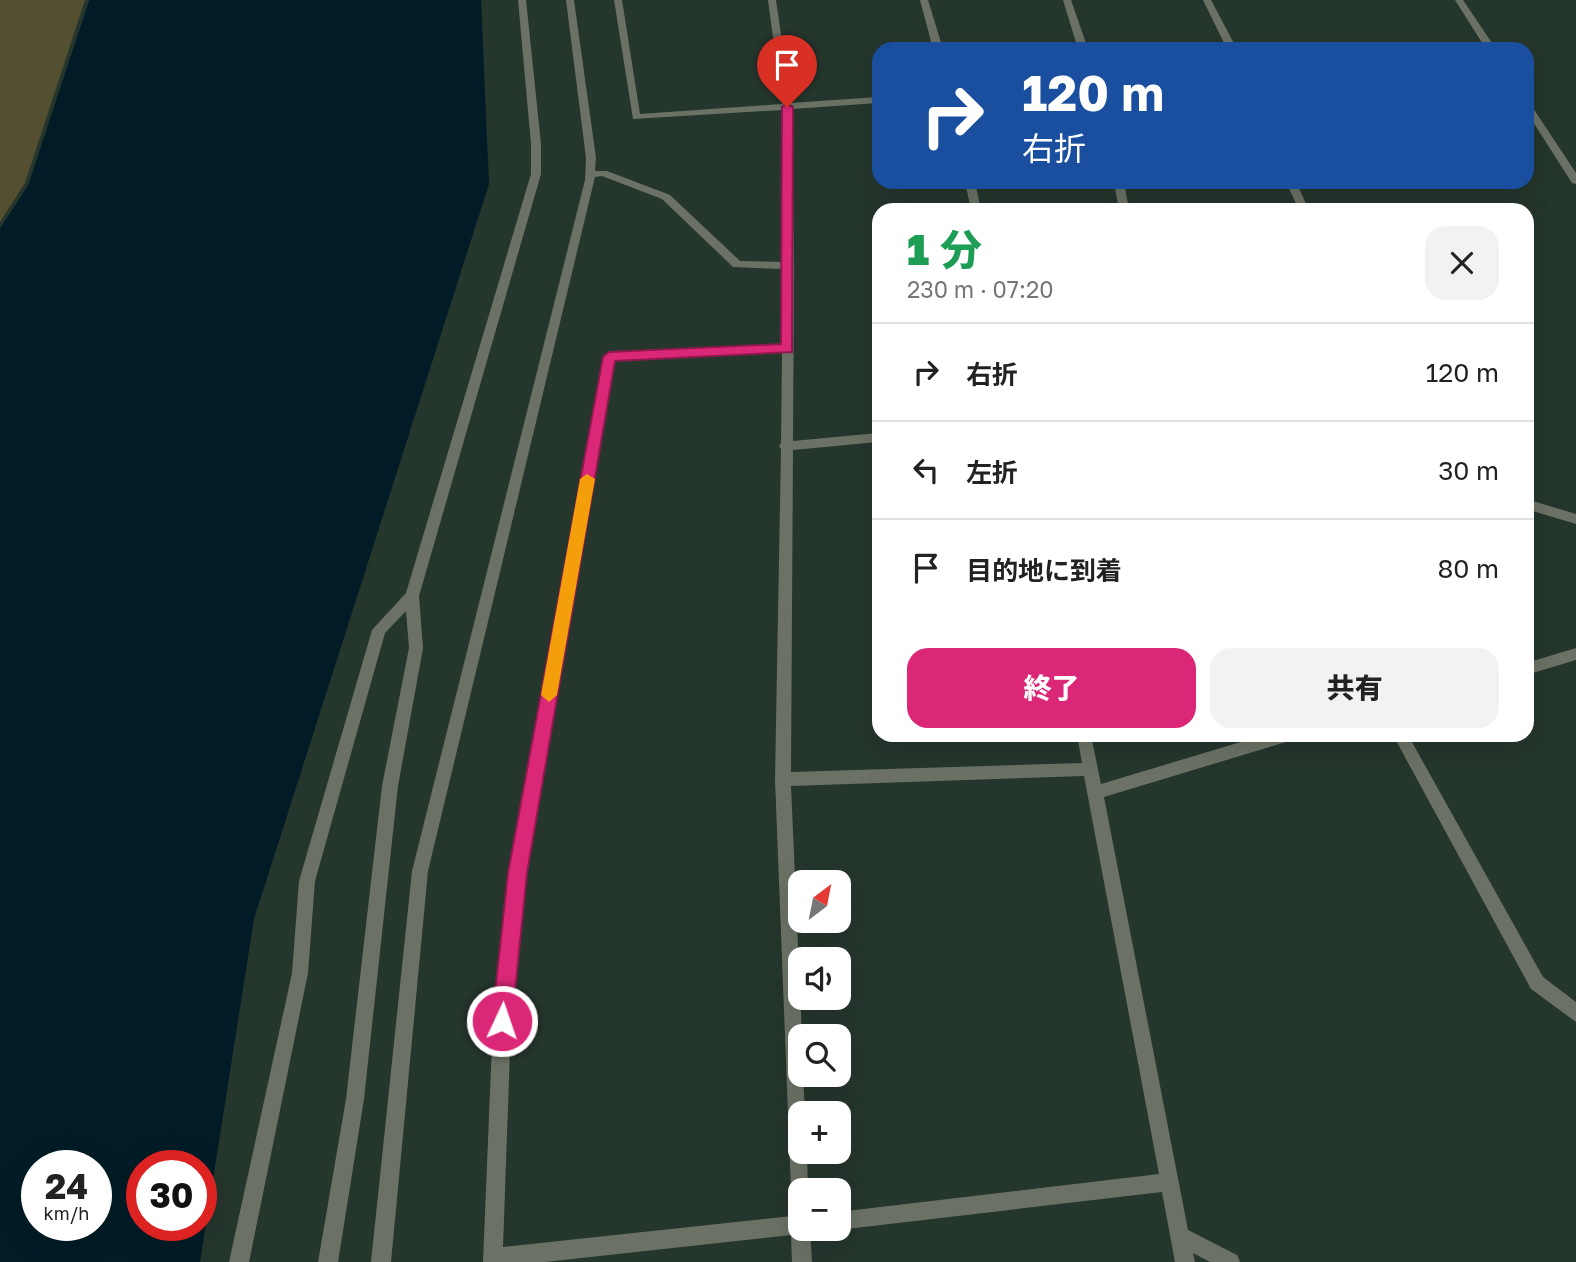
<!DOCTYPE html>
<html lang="ja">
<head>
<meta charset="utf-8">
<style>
  :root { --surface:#fff; --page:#f2f2f2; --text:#222; --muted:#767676; --line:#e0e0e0; --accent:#db2777 }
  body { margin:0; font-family:"Golos Text","Noto Sans JP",sans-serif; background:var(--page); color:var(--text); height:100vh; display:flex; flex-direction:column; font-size:26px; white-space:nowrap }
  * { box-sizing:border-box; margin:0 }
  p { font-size:23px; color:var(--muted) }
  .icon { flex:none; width:38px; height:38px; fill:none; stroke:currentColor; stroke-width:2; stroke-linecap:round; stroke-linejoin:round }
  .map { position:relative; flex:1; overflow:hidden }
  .panel { position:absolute; left:872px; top:203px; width:662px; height:539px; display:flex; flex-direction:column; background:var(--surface); border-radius:21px; box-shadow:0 7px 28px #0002 }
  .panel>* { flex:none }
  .guide { position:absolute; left:872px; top:42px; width:662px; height:147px; border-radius:21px; box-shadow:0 7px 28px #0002; background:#1a4fa0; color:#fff; overflow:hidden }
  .needle { width:46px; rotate:32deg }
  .controls { position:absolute; left:788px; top:870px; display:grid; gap:14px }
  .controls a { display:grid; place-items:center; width:63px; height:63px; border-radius:14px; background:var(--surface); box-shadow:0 7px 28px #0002; font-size:35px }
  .speed { position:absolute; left:21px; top:1150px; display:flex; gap:14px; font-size:35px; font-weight:700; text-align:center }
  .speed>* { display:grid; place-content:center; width:91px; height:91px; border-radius:50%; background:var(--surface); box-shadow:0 7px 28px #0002; line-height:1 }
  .speed small { font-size:18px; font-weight:400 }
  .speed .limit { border:10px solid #d22; background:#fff; color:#111 }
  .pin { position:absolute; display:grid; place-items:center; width:60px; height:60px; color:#fff; margin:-72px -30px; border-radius:50% 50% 50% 0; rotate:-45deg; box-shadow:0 0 7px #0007 }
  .pin .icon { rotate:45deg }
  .me { position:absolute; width:77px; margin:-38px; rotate:3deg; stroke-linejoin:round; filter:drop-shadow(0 0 5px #0008) }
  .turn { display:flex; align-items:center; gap:24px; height:147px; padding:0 35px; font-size:32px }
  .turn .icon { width:91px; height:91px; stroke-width:2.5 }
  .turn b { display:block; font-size:49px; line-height:60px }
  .round { display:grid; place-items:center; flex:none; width:74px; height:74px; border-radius:21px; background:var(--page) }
  .overview { display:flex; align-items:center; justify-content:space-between; height:119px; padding:0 35px }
  h1 { font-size:42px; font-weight:800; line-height:52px; color:#1e9e55 }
  .action { display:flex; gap:14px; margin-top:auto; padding:14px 35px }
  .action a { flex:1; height:80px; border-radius:21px; background:var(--accent); color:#fff; font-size:28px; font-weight:800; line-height:80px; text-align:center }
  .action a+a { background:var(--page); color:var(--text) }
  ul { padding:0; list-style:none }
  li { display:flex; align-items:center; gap:21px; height:98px; padding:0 35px; border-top:2px solid var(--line) }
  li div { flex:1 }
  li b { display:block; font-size:26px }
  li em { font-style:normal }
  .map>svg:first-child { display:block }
</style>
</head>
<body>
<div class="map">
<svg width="1576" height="1262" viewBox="0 0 1576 1262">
  <rect width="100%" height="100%" fill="#25362d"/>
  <path fill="#554f31" d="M0,0H89L28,185L0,228Z"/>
  <path fill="#011c26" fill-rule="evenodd" d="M89,0H481L489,184L254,919L200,1262H0V228L28,185ZM37,1166H96V1225H37ZM142,1166H201V1225H142Z"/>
  <path fill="#25362d" d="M85,0H89L28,185L0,228V222L25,183Z"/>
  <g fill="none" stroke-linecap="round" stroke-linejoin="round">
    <path fill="#6b7265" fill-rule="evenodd" d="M518,0H526L541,144V174L419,596L423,648L398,786L364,1099L338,1262H318L346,1099L382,786L409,648L406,611L385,633L315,881L308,973L249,1262H229L292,973L299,881L372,630L406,593L531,174V144Z
      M566,0H574L596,158L595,171H607L670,195L740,261L783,262L782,110L633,119L614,0H622L640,114L782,104L768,0H776L791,103L878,97V103L792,109L794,266L793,441L878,433V442L793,450L791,772L1082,763L1077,735H1091L1101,784L1264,735H1293L1291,740L1286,742L1104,797L1188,1230L1237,1255L1240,1262H1210L1193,1253L1195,1262H1175L1162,1192L838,1230L833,1228H838V1212L1159,1174L1084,776L791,786L802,1036H800V1074H803L805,1113H800V1152H807L808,1190H800V1228H810L812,1262H792L791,1235L545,1262H483L494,995L509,873L603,357L609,353L782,345L783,269L733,267L662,199L602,176L595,177L428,871L391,1262H371L412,871L585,180L586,158ZM782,353L781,443L779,446L781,449L775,779L792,1216L503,1247L512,995L525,873L614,361Z
      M920,0H928L943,49H933Z
      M1063,0H1071L1088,49H1078Z
      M1203,0H1211L1237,49H1227Z
      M1455,0H1463L1496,49H1486Z
      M1526,101L1529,102L1576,173V184L1572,183L1526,111Z
      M965,182H975L981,210H971Z
      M1114,182H1124L1129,210H1119Z
      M1286,182H1296L1309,210H1299Z
      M1526,499L1576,514V524L1526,509Z
      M1576,648V660L1526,675V663Z
      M1393,735H1408L1543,977L1576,1002V1022L1531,989Z"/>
  </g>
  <path fill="#db2777" stroke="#8e194d" stroke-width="2" d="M787,104L793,107L792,352L615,361L527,873L512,1021L509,1028L502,1031L495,1028L492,1021L508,873L603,357L609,352L781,344L782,107Z"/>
  <path fill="#f59e0b" d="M587,474L595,479L557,695L549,702L541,695L580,479Z"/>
</svg>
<div class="controls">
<a><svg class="needle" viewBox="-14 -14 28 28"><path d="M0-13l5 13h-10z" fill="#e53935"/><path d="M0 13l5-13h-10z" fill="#767676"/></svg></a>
<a><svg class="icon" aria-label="sound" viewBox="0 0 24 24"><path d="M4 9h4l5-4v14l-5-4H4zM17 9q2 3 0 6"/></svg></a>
<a><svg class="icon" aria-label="search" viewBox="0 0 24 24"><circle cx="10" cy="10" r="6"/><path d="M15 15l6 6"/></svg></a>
<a>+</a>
<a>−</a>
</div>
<div class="speed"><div>24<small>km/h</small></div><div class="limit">30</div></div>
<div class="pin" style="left:787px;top:107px;background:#d93025"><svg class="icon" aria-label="arrive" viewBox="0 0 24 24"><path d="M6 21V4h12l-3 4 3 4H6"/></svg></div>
<svg class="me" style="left:502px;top:1021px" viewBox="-20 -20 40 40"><circle r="17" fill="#db2777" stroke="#fff" stroke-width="3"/><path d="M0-11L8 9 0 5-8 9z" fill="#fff"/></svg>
<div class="guide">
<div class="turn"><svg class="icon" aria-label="right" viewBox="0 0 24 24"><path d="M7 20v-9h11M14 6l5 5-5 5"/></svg><div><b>120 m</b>右折</div></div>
</div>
<section class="panel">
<div class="overview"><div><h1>1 分</h1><p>230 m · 07:20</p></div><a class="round"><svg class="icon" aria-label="close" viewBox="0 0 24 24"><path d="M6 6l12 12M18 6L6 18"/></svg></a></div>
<ul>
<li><svg class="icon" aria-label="right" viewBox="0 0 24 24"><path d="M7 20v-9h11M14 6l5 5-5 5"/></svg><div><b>右折</b></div><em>120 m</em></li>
<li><svg class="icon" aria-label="left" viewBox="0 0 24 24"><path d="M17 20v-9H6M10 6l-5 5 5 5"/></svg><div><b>左折</b></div><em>30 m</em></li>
<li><svg class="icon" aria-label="arrive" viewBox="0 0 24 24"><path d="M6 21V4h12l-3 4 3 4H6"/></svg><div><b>目的地に到着</b></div><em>80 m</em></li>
</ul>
<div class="action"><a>終了</a><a>共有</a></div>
</section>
</div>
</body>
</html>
